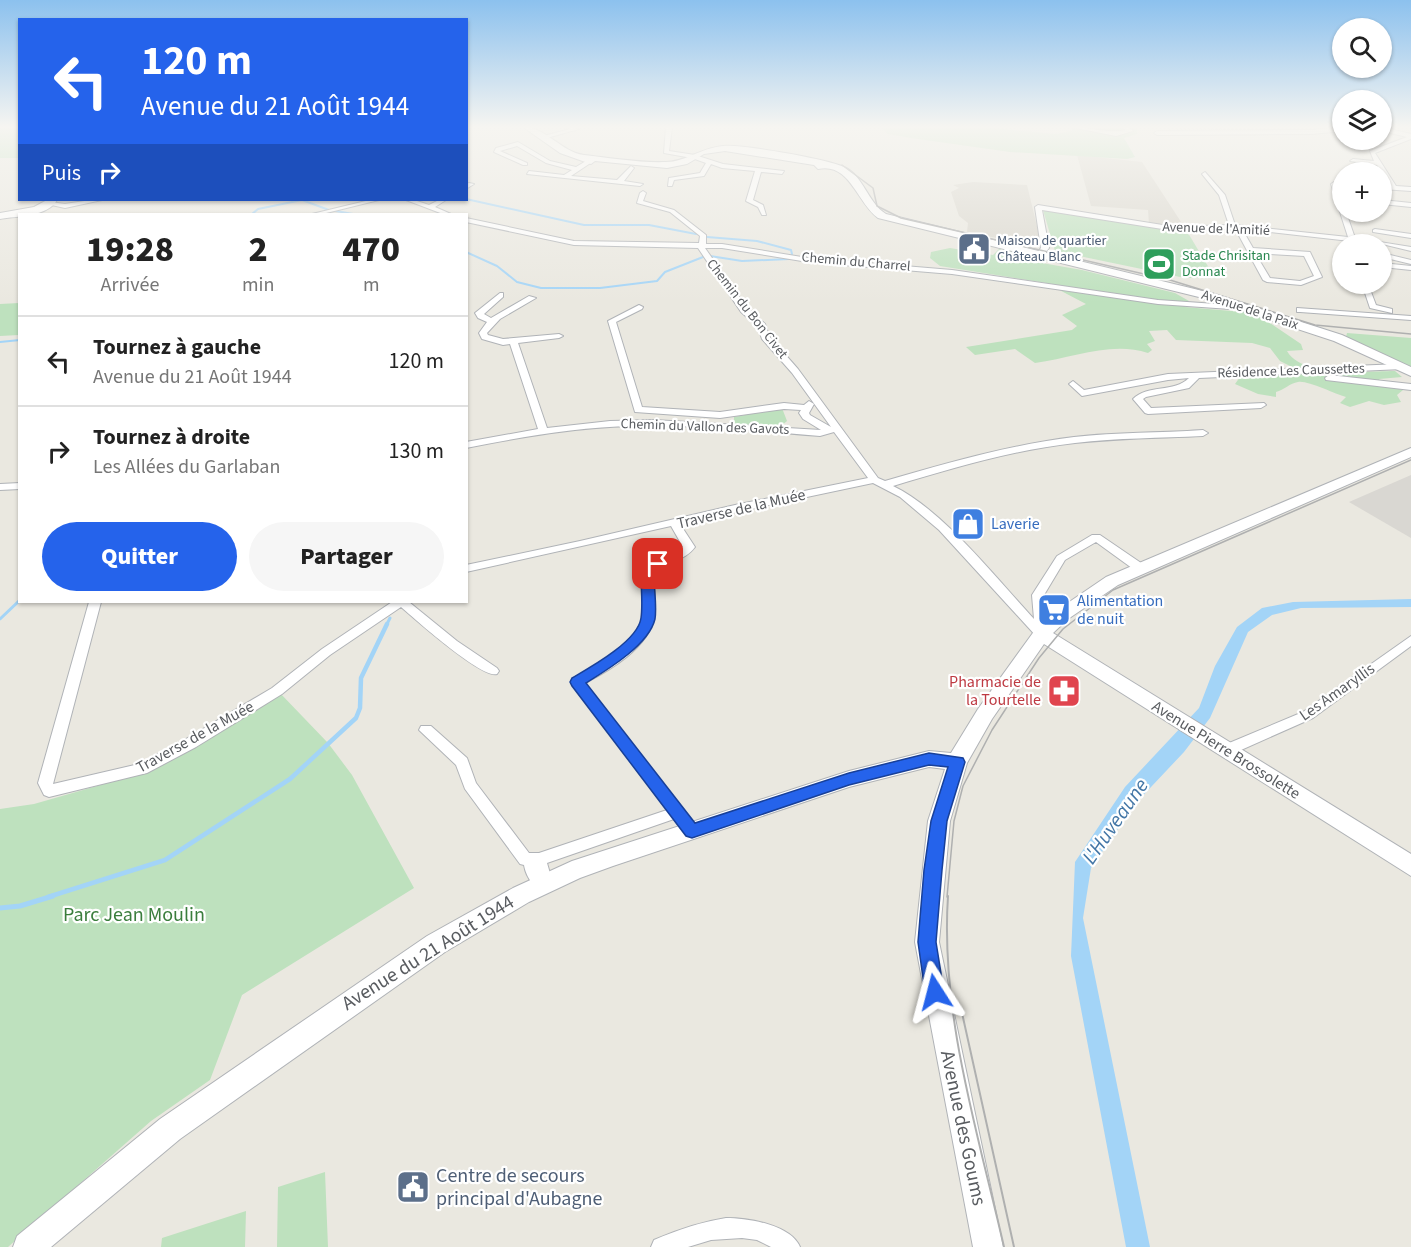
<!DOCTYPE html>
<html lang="fr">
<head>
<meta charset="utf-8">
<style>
  :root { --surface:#fff; --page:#f6f6f6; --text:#222; --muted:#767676; --line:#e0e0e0; --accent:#2563eb }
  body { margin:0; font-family:"Source Sans 3",sans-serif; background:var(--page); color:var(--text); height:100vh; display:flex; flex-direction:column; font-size:22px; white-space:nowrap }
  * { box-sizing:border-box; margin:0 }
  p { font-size:20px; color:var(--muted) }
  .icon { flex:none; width:33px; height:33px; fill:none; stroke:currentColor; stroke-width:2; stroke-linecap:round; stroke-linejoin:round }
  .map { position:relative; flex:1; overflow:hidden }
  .details { position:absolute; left:18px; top:213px; width:450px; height:390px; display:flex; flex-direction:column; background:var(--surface); border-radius:0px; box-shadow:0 2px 4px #0004 }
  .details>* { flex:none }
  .guide { position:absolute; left:18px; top:18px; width:450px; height:183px; border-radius:0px; box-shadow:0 2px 4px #0004; background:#2563eb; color:#fff; overflow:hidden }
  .buttons { position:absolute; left:1332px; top:18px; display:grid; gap:12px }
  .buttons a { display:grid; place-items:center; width:60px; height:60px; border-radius:50%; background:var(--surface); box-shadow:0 2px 4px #0004; font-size:30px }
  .pin { position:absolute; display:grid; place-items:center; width:51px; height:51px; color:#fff; margin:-26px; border-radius:12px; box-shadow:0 3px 9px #0006 }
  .me { position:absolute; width:66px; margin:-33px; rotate:351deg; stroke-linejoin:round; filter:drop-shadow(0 0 4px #0008) }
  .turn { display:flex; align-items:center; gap:21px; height:126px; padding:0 24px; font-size:27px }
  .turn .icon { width:78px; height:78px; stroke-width:2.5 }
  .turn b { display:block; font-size:42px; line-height:51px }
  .then { display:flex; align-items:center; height:57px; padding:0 24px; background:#0003; gap:12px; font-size:22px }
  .eta { display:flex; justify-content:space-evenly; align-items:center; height:102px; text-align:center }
  .eta b { font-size:36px; font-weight:800; line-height:42px }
  .action { display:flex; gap:12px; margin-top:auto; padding:12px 24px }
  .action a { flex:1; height:69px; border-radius:36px; background:var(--accent); color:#fff; font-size:24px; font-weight:800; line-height:69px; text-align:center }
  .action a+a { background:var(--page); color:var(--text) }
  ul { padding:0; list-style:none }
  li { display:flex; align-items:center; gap:18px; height:90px; padding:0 24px; border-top:2px solid var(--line) }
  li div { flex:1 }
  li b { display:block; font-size:22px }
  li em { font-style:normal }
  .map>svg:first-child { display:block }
</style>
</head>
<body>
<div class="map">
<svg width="1411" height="1247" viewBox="0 0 1411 1247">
  <rect width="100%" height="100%" fill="#eae8e0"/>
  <path fill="#d9d7d2" d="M1411,475V538L1349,502Z"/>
  <path fill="#dad7ce" d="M1077,155L1142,162L1185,228L1149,224L1148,210L1091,206Z
    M973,182L1027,185L1042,247L967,232L968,223L959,216L951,192L959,188L953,185Z"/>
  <path fill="#bee1be" d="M9,127H19V158H0V129Z
    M881,127H982L1055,134L1071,131L1075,127H1133L1137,128V134L1124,138L1135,157L1127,159L1010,152L911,138L888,134Z
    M1043,210L1188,233L1215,278H1185L1055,251Z
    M950,248L993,255L999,249L1030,256L1027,259L1001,256L1082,270L1175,293L1189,301L1185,307L1255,313L1301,344L1303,350L1287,351C1302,378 1368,371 1395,371L1402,377L1379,379L1383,385L1403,390L1397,395L1401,402L1384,405L1369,401L1350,407L1340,403L1346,397C1335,394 1307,380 1298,382C1290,383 1284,390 1276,392V397L1258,394L1235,384L1240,377L1298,370L1280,361L1270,348L1252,343L1176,340L1167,330L1149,331L1155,341L1147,344L1152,350L1148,353C1111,341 1073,358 1035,363L1015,349L975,355L966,347L1072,330L1077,326L1062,315L1086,304L1046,283L940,266L930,258L931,252Z
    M19,303V335L0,336V304Z
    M1347,333L1411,338V368L1346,337Z
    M782,408L787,421L781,426L734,424V417Z
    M279,692L328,743L352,775L414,888L242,995L210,1080L151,1121L8,1247H0V809L34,804L146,772Z
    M325,1172L328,1247H277L278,1187Z
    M246,1211L245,1247H161L162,1238Z"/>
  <path fill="#a3d4f7" d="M1411,599V607L1301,608L1272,615L1248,632L1210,718L1184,752L1135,804L1091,868L1083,918L1150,1247H1126L1071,956L1075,862L1125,787L1199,708L1215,666L1237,627L1262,608L1293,602Z"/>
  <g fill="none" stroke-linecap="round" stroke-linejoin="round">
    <path stroke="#a3d4f7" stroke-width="2" d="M466,199L584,225H649L696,234
      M336,211L353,214
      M252,214L258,209L302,200L329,210
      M707,237L757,241L791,250L792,254
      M466,252L497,266L517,282L541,288H600L657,281L665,272L703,257
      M710,256L742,261L789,259
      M0,342L20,340"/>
    <path stroke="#a3d4f7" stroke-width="3" d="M0,619L20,600
      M386,626L390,618"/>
    <path stroke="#a3d4f7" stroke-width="4.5" d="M48,897L165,860L290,779L356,718L360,708L361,678L387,624"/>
    <path stroke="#a3d4f7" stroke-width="5" d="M0,908L20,906L53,896"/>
    <g stroke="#b0b3b7" stroke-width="2">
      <path id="street" d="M567,127L579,129L543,139L540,137L570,129Z
        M666,127H672L669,151L695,155L723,164L784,171L782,174L761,172L753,200L763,205L766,215H762L758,207L746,201L755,171L722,168L711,164L704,176L674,180L672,186H668L669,178L700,173L706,163L692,158L664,153Z
        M1071,127C1089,127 1108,134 1126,130L1122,127H1129L1133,131L1116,136Z
        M1342,127V131L1312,134L1157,135L1154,133L1157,131L1312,130Z
        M1382,127L1411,134V139L1375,153L1396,186L1411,187V191L1382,189V185L1389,186L1377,165L1350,161L1353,159L1374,161L1370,151L1407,137L1382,131Z
        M518,142L550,161L576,167L591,158H595V160L571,176L617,180L631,166L634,168L624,181L643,184L640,186L527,174L529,171L564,175L572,170L546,163L517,146L500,151L527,163V165H523L494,152L496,148Z
        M1205,172L1225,195L1235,225L1348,237L1331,184L1334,182L1342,183V187L1338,186L1342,201V212H1346L1355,238L1411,247V251L1382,244L1357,242V244H1351L1350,241L1242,229L1253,248L1310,252L1322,277L1301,285L1267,282L1263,280L1237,232L1231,229L1175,231L1042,210L1049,248L1042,257L1035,255L1041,248L1035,207L1038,205L1175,227L1229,225L1219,195L1202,174ZM1255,253L1304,256L1314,276L1300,281L1270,278Z
        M469,183L474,184L466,189V184Z
        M643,191L646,193L643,201L674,210L706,235V244H722L808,258L952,270L1158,300L1245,306L1249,308L1245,310L1158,304L952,274L808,262L722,248H705L747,308L765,324L769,336L798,369L878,478L885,481C947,463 1009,445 1074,437C1117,432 1160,433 1203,430L1208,433L1203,436C1160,438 1118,438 1075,443C1013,450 953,468 893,486C943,510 995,577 1034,619L1032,595L1057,556L1092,535H1100L1144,565L1146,568L1144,571H1136L1096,542L1065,560L1044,595L1047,634L1041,638L1037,637L939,530L900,497L873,483L680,524L695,547C685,561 666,562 653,576C654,589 657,604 654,618C648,648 610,670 585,683L699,832L697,836C685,840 680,827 674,819L547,863L553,884L550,889C536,894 526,877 524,865L520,864L465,789L456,765L419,730L421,726H431L467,758L476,783L529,853H539L667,810L571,682L572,679C595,667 636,644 642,618C645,604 642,589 641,575L654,561L683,547L671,526L466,572V565L580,541L735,505L868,478L834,432L820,436C758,431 696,424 633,426C577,427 522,437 466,448V442L538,429L510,344L503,345L482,339L479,333L487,322L478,318L475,313L500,293H503V297L484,314L491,318L529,296L536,298L500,319L487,333L488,335L503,339L559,334L563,336L559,338L518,343L547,428L610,421L654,420L821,430L803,419L799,413L801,410L784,409L720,418L635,412L608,321L639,305L643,307L642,309L616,322L642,407L720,412L784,403L804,405L809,401L814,404L809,413L810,415L831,427L792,373L762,339L758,327L741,312L698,248L574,245L466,222V218L574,241L699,243L700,236L670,212L637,203L640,193Z
        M91,200H102L65,208L47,204L50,202L65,204Z
        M370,200H379L322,214H312Z
        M406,200H414L429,205L439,200H446L435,207L451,214H443Z
        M1382,200L1411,203V207L1382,204Z
        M1375,229L1411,234V238L1373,232V230Z
        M1382,253L1411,260V264L1382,257Z
        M1382,263L1411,266V270L1382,267Z
        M1362,284H1368L1376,305L1392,309V313L1370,308Z
        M1297,308L1411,316V320L1300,312H1297Z
        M1400,364L1403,365V369L1199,378L1189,388L1146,397L1143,399L1151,408L1264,403L1266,405L1261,408L1148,414L1145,413L1133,399C1148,384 1174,393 1189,378L1168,380L1082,396L1069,384L1073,381L1084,390L1168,374Z
        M1329,375L1411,384V390L1326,380L1325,378Z
        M20,483V489L0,490V484Z
        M89,602H101L53,784L139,764L186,739L272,688L322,649L392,602H409L457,641L497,668L499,671L497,674C482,679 416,620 401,607L330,655L282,694L196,747L147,773L49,797L44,795L38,783Z
        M1411,636V646L1313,718L1232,754L1227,755L1222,754L1220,750L1222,746L1303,712Z
        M726,1218C748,1218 791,1225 800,1247H771L757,1240L742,1238L711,1240L688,1247H651L654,1240C677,1230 701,1222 726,1218Z"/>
    </g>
    <g stroke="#b0b3b7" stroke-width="2">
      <path id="secondary" d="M523,127C546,127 561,152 584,155C610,158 640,163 666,162C685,162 701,148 723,146C741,144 827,159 844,167C864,176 867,202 886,214L1211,293L1342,335L1411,367V376L1334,341L1203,298L878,218C857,203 850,162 818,169L814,165L725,151L704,154L687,164L667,168L595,161L591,164L560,153Z
        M47,200H57C48,217 16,216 0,219V213L34,207Z
        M1411,448V457L1118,585L1068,619L1053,633L1411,854V876L1044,644L992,719L967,763L950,821L939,942L1003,1247H973L915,942L928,821L945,769L929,767L849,787L613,866L580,878L529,902L445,952L180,1139L51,1247H13L17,1236L160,1119L427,936L513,888L572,861L849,771L929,751L951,753L978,709L1035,630L1056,611L1106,577Z"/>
    </g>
    <use href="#street" fill="#fff" fill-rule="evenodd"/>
    <use href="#secondary" fill="#fff" fill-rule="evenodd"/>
    <path stroke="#afb0b0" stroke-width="1.5" d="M842,165L873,188L877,206L901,218L1170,280L1315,325L1411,334
      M947,897L954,821L963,786L992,730L1039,658L1063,629L1113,590L1411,460"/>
    <path stroke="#afb0b0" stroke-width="2" d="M948,896C940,1014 978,1133 1004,1247
      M962,1013L1014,1247"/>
  </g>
  <linearGradient id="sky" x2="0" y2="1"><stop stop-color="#8cc1ee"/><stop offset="0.42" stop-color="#f6f5f1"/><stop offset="1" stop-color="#f6f5f1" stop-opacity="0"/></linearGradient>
  <rect width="1411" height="302" fill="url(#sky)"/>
  <path fill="#2563eb" stroke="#184099" stroke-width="1.5" d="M658,559L664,564L654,576C654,589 657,606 655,619C649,645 607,670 586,683L695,823L849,773L929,753L963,758L965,762L947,821L942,870L936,942L944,992L941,998L935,1001L928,998L925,992L918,942L924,870L931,821L948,767L929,765L849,785L692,838L686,836L572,686L570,682L572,678C591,667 638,641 641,618C643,604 641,589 641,575L653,561Z"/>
  <defs>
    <g id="civic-square" transform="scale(1.725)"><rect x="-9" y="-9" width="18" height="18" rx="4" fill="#5c6f8a" stroke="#fff"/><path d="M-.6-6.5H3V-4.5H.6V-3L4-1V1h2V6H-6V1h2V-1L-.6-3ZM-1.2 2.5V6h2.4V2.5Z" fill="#fff"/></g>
    <g id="stadium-square" transform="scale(1.725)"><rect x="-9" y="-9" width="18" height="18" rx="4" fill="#2e9e5b" stroke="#fff"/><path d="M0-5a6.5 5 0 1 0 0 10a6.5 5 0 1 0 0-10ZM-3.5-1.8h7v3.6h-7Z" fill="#fff"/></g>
    <g id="shop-square" transform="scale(1.725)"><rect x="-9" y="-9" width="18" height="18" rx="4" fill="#3f7fe0" stroke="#fff"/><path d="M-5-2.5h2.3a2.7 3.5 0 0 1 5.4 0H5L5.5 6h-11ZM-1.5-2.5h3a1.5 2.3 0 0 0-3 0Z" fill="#fff"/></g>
    <g id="supermarket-square" transform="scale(1.725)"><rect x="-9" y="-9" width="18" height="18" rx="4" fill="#3f7fe0" stroke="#fff"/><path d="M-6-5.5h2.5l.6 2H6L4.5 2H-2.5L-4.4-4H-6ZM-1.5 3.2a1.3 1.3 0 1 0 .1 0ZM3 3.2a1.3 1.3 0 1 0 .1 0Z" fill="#fff"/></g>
    <g id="pharmacy-square" transform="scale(1.725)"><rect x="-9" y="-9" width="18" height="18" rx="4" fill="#e0444e" stroke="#fff"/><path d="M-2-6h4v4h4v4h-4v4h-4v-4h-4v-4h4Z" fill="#fff"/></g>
  </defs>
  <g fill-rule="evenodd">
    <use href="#civic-square" x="974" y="249"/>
    <use href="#stadium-square" x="1159" y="264"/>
    <use href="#shop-square" x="968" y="524"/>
    <use href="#supermarket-square" x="1054" y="610"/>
    <use href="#pharmacy-square" x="1064" y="691"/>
    <use href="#civic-square" x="413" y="1187"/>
  </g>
  <g text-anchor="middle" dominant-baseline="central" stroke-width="4.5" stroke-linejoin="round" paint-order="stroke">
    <g font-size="14" fill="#595c60" stroke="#fff">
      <text transform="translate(1216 229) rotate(2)">Avenue de l'Amitié</text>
      <text transform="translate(856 262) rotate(5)">Chemin du Charrel</text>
      <text transform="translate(747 309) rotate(52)">Chemin du Bon Civet</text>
      <text transform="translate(1250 310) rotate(18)">Avenue de la Paix</text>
      <text transform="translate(1291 371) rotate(-2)">Résidence Les Caussettes</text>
      <text transform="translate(705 427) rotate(2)">Chemin du Vallon des Gavots</text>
    </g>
    <g font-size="14" fill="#4e5e75" stroke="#fff" text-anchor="start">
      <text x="997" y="241">Maison de quartier<tspan x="997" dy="16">Château Blanc</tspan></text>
    </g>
    <g font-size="14" fill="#27864d" stroke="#fff" text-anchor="start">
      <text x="1182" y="256">Stade Chrisitan<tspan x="1182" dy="16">Donnat</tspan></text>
    </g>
    <g font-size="16" fill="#595c60" stroke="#fff">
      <text transform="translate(741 509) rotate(-13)">Traverse de la Muée</text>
      <text transform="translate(1337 692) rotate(-35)">Les Amaryllis</text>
      <text transform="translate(195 737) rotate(-29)">Traverse de la Muée</text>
      <text transform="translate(1226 750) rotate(32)">Avenue Pierre Brossolette</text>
    </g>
    <g font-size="16" fill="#366cbe" stroke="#fff" text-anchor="start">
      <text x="991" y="524">Laverie</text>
      <text x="1077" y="601">Alimentation<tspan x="1077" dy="18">de nuit</tspan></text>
    </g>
    <g font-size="16" fill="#be3a42" stroke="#fff" text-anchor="end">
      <text x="1041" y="682">Pharmacie de<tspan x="1041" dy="18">la Tourtelle</tspan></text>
    </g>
    <g font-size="20" fill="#3a7d3c" stroke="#fff">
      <text x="134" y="915">Parc Jean Moulin</text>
    </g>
    <g font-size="20" fill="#595c60" stroke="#fff">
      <text transform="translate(428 953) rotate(-32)">Avenue du 21 Août 1944</text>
      <text transform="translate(963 1128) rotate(78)">Avenue des Goums</text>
    </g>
    <g font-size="20" fill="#4e5e75" stroke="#fff" text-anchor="start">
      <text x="436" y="1176">Centre de secours<tspan x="436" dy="23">principal d'Aubagne</tspan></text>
    </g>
    <g font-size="21" font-style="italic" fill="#4376a6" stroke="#fff">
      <text transform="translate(1115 821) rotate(-55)">L'Huveaune</text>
    </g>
  </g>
</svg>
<div class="buttons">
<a><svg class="icon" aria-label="search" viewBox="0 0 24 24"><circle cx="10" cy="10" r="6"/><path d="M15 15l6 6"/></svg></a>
<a><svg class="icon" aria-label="layers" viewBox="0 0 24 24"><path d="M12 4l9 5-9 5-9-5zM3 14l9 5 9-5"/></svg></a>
<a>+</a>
<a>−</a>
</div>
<div class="pin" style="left:658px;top:564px;background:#d93025"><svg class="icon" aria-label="arrive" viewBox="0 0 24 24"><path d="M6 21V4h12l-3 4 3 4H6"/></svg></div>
<svg class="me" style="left:935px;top:992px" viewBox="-20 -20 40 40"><path d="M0-17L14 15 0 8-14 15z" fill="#2563eb" stroke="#fff" stroke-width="4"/></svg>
<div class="guide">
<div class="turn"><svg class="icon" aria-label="left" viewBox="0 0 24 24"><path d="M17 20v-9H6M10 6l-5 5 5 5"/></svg><div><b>120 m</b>Avenue du 21 Août 1944</div></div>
<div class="then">Puis<svg class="icon" aria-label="right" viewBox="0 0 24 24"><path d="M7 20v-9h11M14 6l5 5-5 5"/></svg></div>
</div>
<section class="details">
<div class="eta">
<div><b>19:28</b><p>Arrivée</p></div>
<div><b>2</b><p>min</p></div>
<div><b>470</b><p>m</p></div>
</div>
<ul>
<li><svg class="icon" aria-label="left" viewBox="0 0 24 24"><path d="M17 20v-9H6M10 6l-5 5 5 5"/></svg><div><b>Tournez à gauche</b><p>Avenue du 21 Août 1944</p></div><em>120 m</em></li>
<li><svg class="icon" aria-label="right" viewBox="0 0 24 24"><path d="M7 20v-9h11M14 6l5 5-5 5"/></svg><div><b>Tournez à droite</b><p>Les Allées du Garlaban</p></div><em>130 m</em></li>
</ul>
<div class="action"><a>Quitter</a><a>Partager</a></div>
</section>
</div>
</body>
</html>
